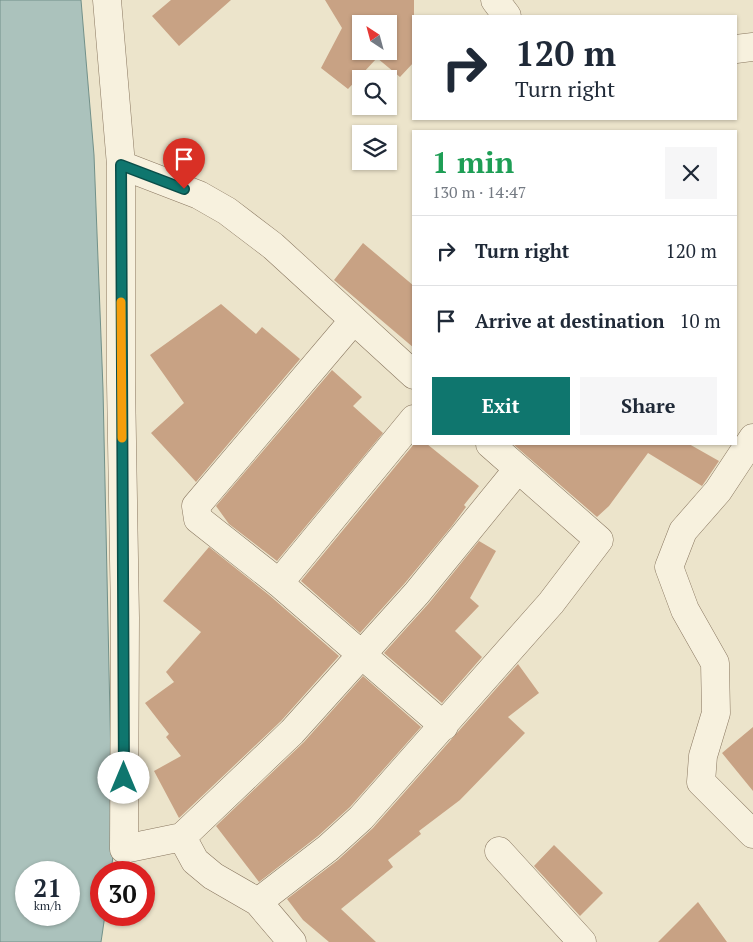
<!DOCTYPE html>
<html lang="en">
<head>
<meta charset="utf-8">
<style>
  :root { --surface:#fff; --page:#f6f6f7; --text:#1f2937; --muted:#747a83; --line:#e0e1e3; --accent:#0f766e }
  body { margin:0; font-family:"PT Serif",serif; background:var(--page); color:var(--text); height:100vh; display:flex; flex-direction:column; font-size:19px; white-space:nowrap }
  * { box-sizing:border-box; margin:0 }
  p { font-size:16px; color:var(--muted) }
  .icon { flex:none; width:28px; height:28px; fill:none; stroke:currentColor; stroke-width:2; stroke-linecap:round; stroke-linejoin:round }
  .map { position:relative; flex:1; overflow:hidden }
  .details { position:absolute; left:412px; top:130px; width:325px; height:315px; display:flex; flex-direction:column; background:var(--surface); border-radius:0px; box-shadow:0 1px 4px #0004 }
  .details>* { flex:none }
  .top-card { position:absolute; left:412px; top:15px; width:325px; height:105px; border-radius:0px; box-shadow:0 1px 4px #0004; background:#fff; color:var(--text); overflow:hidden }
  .needle { width:32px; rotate:324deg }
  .tools { position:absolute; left:352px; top:15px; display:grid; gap:10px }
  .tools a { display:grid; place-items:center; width:45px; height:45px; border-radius:0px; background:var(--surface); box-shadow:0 1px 4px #0004; font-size:25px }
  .speed { position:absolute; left:15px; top:861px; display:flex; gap:10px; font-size:25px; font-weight:700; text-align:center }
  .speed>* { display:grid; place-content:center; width:65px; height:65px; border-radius:50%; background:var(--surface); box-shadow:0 1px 4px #0004; line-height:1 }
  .speed small { font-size:12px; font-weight:400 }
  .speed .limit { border:8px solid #d22; background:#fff; color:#111 }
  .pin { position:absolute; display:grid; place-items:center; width:42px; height:42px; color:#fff; margin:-51px -21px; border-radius:50% 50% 50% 0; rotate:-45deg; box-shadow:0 0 5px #0007 }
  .pin .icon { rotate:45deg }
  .me { position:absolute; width:55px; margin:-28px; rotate:0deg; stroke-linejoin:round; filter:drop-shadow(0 0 4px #0008) }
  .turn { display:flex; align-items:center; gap:18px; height:105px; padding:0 20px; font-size:22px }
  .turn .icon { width:65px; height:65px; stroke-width:2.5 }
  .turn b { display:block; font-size:35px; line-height:42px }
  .round { display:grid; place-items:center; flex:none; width:52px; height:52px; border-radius:0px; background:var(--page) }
  .head { display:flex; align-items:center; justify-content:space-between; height:85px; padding:0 20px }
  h1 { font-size:30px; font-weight:600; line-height:38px; color:#1e9e55 }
  .cta { display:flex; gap:10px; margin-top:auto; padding:10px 20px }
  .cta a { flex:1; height:58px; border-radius:0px; background:var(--accent); color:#fff; font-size:20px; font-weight:600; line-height:58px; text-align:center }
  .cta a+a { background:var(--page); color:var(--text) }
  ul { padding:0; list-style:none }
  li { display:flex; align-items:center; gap:15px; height:70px; padding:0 20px; border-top:1px solid var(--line) }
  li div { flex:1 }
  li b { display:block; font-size:19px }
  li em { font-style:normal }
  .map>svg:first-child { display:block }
</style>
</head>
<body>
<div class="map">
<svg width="753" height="942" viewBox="0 0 753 942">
  <rect width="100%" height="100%" fill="#ece4cb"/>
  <path fill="#abc2bc" stroke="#729089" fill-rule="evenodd" d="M0,0H81L94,155L103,389L113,856L111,872H101V915H105L101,942H0ZM26,872H69V915H26Z"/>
  <path fill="#c8a284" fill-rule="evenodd" d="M171,0H231L179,46L152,16Z
    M325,0H414V62L400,77L377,58L348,89L321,68L342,28ZM361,24H389V51H361Z
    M363,243L414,286V348L334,280Z
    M221,304L256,334L262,327L300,359L196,482L151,433L184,403L150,355Z
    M332,370L362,397L353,406L383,433L277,561L229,524L216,506Z
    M414,444H427L479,486L464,505L466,507L452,526L405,583L360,633L301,581Z
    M513,444H689L719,461L702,486L648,453L609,506L597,517Z
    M479,541L496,551L470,598L479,606L455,631L482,657L442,703L384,653L429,603Z
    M209,547L269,595L339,656L281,721L179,818L154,771L181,756L166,737L169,734L145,703L174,682L166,672L201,632L163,601Z
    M518,664L539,693L508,717L525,733L460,800L419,831L421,834L388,860L393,867L341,909L376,942H329L303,920L287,899L338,860L373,828Z
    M363,676L421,727L350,807L318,836L259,882L216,826L304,742Z
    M753,727V791L722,753Z
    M554,845L603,893L580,916L534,866Z
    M698,902L727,942H658Z"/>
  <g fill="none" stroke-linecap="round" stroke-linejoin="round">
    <g stroke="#897760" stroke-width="29">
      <path id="minor" d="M107,0L121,165V382L125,618L124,849L182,837L292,732L417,593L518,469
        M495,0L507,16
        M736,49L753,47
        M121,165L199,195L227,211L273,246L414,375
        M353,321L196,506L198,519L279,583L444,726
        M753,438L718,491L683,531L669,567L685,610L715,663L716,713L703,756L701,782L753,834
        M279,583L414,419
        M182,837L195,861L213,876L258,902L292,942
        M499,851L582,942
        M258,902L328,848L361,818L551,603L599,540L490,444"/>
    </g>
    <use href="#minor" stroke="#f7f1de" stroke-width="28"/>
  </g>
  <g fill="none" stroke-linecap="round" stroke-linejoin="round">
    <g stroke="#0a4d48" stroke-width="12">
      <path id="route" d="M124,778C124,573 121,369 121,165L184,189"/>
    </g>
    <use href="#route" stroke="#0f766e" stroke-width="9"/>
    <path stroke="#f59e0b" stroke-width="9" d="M121,302L122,438"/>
  </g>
</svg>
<div class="tools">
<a><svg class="needle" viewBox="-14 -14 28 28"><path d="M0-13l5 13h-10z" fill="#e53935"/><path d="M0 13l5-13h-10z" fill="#747a83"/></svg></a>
<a><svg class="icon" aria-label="search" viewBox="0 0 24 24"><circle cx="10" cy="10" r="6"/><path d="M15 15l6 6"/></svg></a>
<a><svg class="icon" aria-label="layers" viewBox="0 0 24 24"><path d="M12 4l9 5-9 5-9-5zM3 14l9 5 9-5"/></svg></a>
</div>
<div class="speed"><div>21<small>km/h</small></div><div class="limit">30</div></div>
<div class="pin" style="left:184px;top:189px;background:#d93025"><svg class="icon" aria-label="arrive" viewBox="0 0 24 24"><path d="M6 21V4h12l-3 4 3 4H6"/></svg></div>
<svg class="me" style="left:124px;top:778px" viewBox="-20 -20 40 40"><circle r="19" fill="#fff"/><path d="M0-13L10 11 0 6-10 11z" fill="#0f766e"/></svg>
<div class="top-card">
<div class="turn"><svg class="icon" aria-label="right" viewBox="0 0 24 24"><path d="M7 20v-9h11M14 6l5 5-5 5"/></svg><div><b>120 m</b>Turn right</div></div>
</div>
<section class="details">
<div class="head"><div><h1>1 min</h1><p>130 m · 14:47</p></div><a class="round"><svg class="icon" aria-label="close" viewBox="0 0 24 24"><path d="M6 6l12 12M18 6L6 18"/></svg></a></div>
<ul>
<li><svg class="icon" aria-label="right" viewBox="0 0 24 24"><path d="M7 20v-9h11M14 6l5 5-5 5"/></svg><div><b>Turn right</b></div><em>120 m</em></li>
<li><svg class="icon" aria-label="arrive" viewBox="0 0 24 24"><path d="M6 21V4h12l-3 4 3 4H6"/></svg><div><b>Arrive at destination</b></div><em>10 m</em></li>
</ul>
<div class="cta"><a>Exit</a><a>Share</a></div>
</section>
</div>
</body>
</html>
